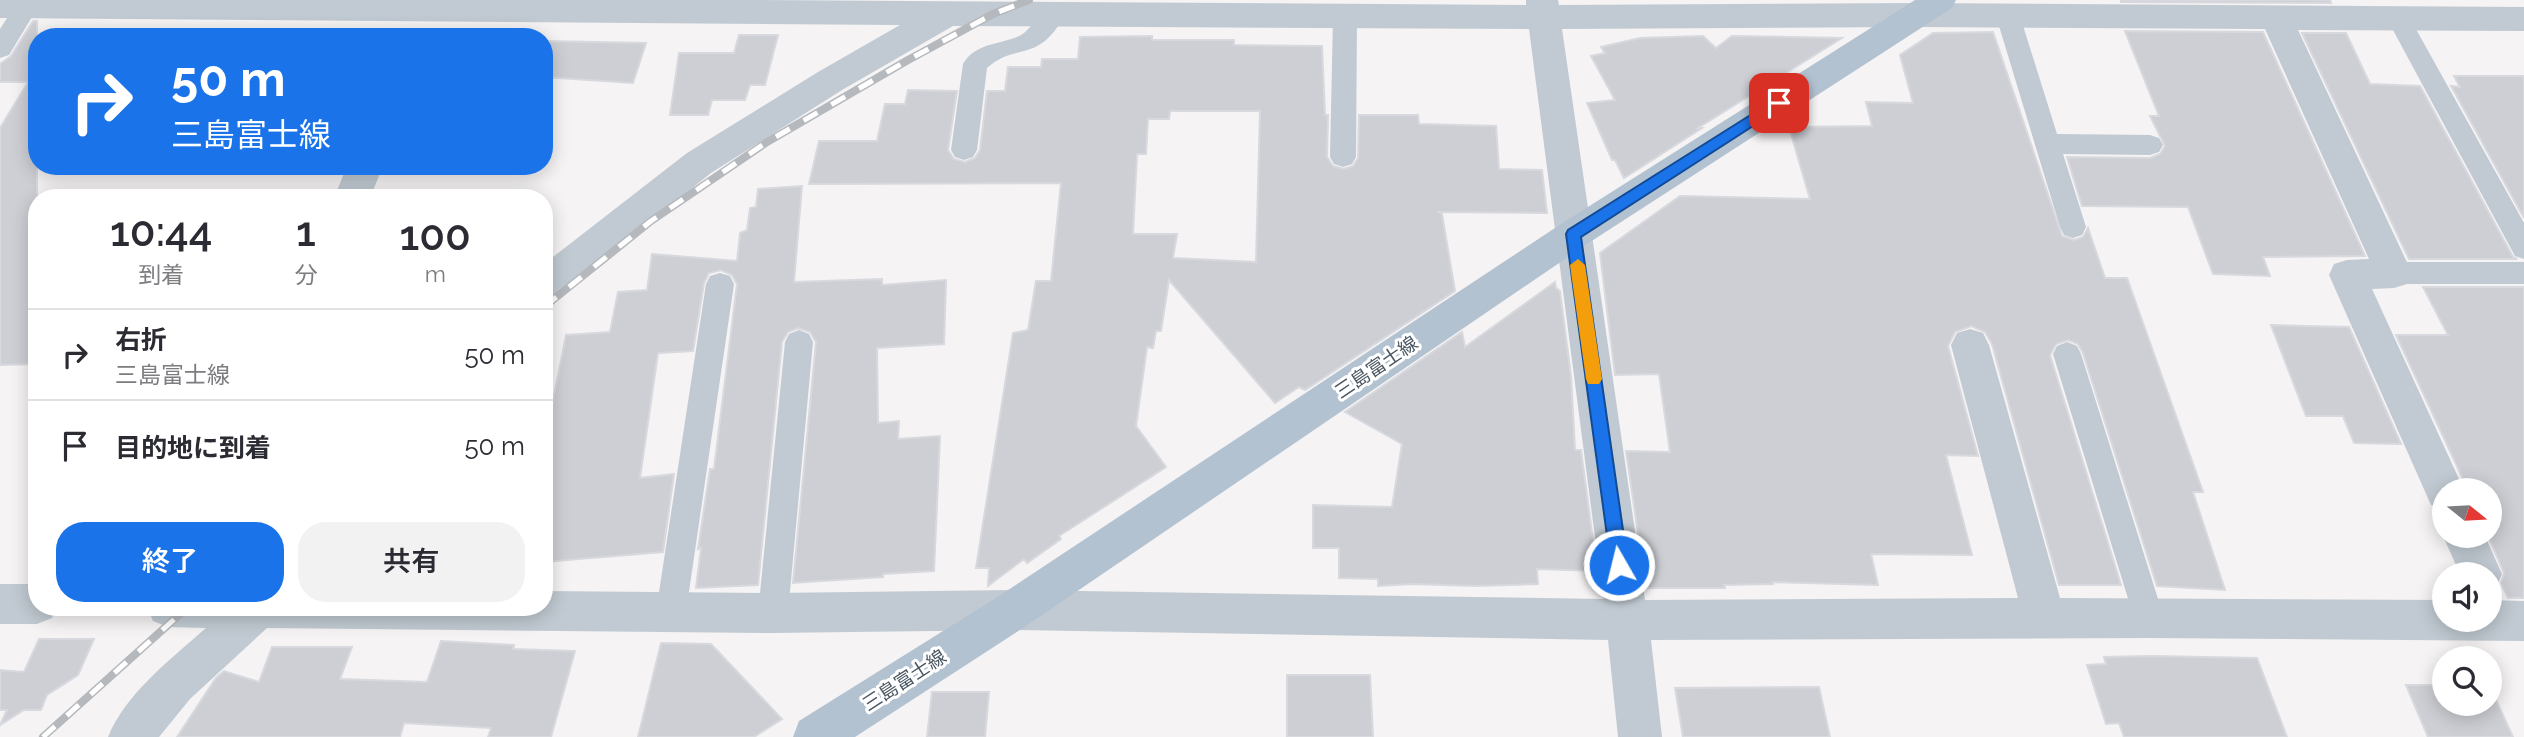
<!DOCTYPE html>
<html lang="ja">
<head>
<meta charset="utf-8">
<style>
  :root { --surface:#fff; --page:#f2f2f3; --text:#2b2b33; --muted:#7c7c81; --line:#e1e1e2; --accent:#1a73e8 }
  body { margin:0; font-family:Raleway,"Noto Sans JP",sans-serif; background:var(--page); color:var(--text); height:100vh; display:flex; flex-direction:column; font-size:26px; white-space:nowrap }
  * { box-sizing:border-box; margin:0 }
  p { font-size:23px; color:var(--muted) }
  .icon { flex:none; width:38px; height:38px; fill:none; stroke:currentColor; stroke-width:2; stroke-linecap:round; stroke-linejoin:round }
  .map { position:relative; flex:1; overflow:hidden }
  .details { position:absolute; left:28px; top:189px; width:525px; height:427px; display:flex; flex-direction:column; background:var(--surface); border-radius:28px; box-shadow:0 4px 18px #0003 }
  .details>* { flex:none }
  .hud { position:absolute; left:28px; top:28px; width:525px; height:147px; border-radius:28px; box-shadow:0 4px 18px #0003; background:#1a73e8; color:#fff; overflow:hidden }
  .needle { width:46px; rotate:108deg }
  .tools { position:absolute; left:2432px; top:478px; display:grid; gap:14px }
  .tools a { display:grid; place-items:center; width:70px; height:70px; border-radius:50%; background:var(--surface); box-shadow:0 4px 18px #0003; font-size:35px }
  .pin { position:absolute; display:grid; place-items:center; width:60px; height:60px; color:#fff; margin:-30px; border-radius:14px; box-shadow:0 4px 10px #0006 }
  .me { position:absolute; width:77px; margin:-38px; rotate:352deg; stroke-linejoin:round; filter:drop-shadow(0 0 5px #0008) }
  .turn { display:flex; align-items:center; gap:24px; height:147px; padding:0 28px; font-size:32px }
  .turn .icon { width:91px; height:91px; stroke-width:2.5 }
  .turn b { display:block; font-size:49px; line-height:60px }
  .eta { display:flex; justify-content:space-evenly; align-items:center; height:119px; text-align:center }
  .eta b { font-size:42px; font-weight:600; line-height:49px }
  .action { display:flex; gap:14px; margin-top:auto; padding:14px 28px }
  .action a { flex:1; height:80px; border-radius:28px; background:var(--accent); color:#fff; font-size:28px; font-weight:600; line-height:80px; text-align:center }
  .action a+a { background:var(--page); color:var(--text) }
  ul { padding:0; list-style:none }
  li { display:flex; align-items:center; gap:21px; height:91px; padding:0 28px; border-top:2px solid var(--line) }
  li div { flex:1 }
  li b { display:block; font-size:26px }
  li em { font-style:normal }
  .map>svg:first-child { display:block }
</style>
</head>
<body>
<div class="map">
<svg width="2524" height="737" viewBox="0 0 2524 737">
  <rect width="100%" height="100%" fill="#f5f3f3"/>
  <path fill="#cdcfd5" stroke="#d7d9de" stroke-width="2" fill-rule="evenodd" d="M2121,0H2330L2331,3L2121,2Z
    M33,21H37V364L0,365V128L28,82H0V64L11,56Z
    M2125,31L2263,32L2365,256L2263,257L2270,276L2213,274L2188,207L2082,206L2067,157L2150,158L2160,154L2165,146L2150,116H2159Z
    M1993,32L2062,236L2074,240L2083,237L2088,228L2105,278H2127L2203,492H2193L2225,590L2157,586L2083,353L2078,344L2068,340L2056,344L2050,355L2121,585H2059L1992,344L1985,332L1971,326L1955,332L1948,346L1978,456L1946,455L1972,555L1871,554L1878,585L1773,582V584L1724,585L1725,588H1646L1626,451L1670,452L1659,374L1615,375L1600,253L1680,196L1810,199L1789,127L1872,126L1866,102L1913,103L1900,55L1933,33Z
    M2302,33H2346L2370,84L2420,86L2513,257L2517,259H2409Z
    M739,35H778L765,85H750L745,100H712L708,115H670L679,53H734Z
    M1152,36V40H1234V45L1322,46L1325,115H1328L1327,157L1333,166L1344,169L1353,166L1358,158L1359,115H1418L1419,124L1496,126L1499,169L1542,170L1547,213L1439,212L1442,214L1455,291L1305,390L1299,387L1275,403L1169,280L1161,331H1156L1153,348L1147,347L1136,426L1166,467L1059,536L1061,539L1027,563L1024,559L988,586L989,568H976L1013,333L1028,330L1036,281H1051L1061,183L809,184L819,141H877L885,104H905L908,90L957,91L948,150L954,159L965,162L975,158L980,150L987,91H1005L1008,67H1041L1042,59H1078L1080,37ZM1170,111H1260L1256,262L1173,258L1177,234H1133L1137,154H1146L1148,119H1169Z
    M1703,36L1716,48L1732,36L1842,38L1698,128H1702L1624,178L1615,160H1612L1587,103L1615,100L1591,56L1605,53L1601,47L1640,38Z
    M544,41L646,43L633,83L544,77Z
    M2454,76H2524V218L2451,86L2460,87Z
    M802,186L794,282L882,279V285L946,280L944,344L877,348L878,423L899,421L898,439L940,436L934,571L883,574V577L793,583L816,342L810,332L798,328L788,332L782,342L758,585L696,588L701,548L698,549L710,469H714L737,284L732,275L721,270L709,273L704,283L693,351L658,353L640,478L674,474L663,552L544,562V446L566,335L610,332L618,292L647,290L652,254L737,261L740,233L747,230L750,208L756,207L758,189Z
    M1555,282L1556,288L1560,291L1571,376L1575,450H1581L1597,571L1537,569L1538,584L1475,586L1413,584L1378,586V579L1339,578V548H1313V505L1392,507L1402,444L1345,412L1462,332L1465,347Z
    M2423,287H2524V598H2508L2501,583L2504,573L2488,536H2490V490H2468L2396,335H2448Z
    M2271,325L2349,327L2401,444L2354,443L2343,416H2306Z
    M39,639H94L78,675L47,695L41,710H24L0,725L7,710H0V670L24,672Z
    M441,641L514,645L513,649L575,651L551,737H488L491,728L404,723L400,737H177L216,678L224,671L259,682L272,647H352L340,679L427,682Z
    M661,643L711,644L782,719L754,737H638Z
    M2152,656L2257,658L2287,737H2124L2119,723L2106,724L2087,665L2106,664L2104,657Z
    M1287,675H1370L1373,737H1287Z
    M2406,685H2445V704H2490V687L2513,737H2428Z
    M1819,687L1830,737H1683L1675,688Z
    M932,692H989L985,737H927Z"/>
  <g fill="none" stroke-linecap="round" stroke-linejoin="round">
    <path fill="#c1cad2" fill-rule="evenodd" d="M18,1L32,0L38,7L9,55L0,58V29Z
      M1053,6L1061,9L1065,15C1037,65 1018,41 987,68L977,150L973,157L964,160L955,157L951,150L963,64C975,42 1001,45 1021,35C1034,27 1039,11 1053,6Z
      M1345,7L1353,10L1357,16L1356,157L1352,164L1343,167L1334,164L1330,157L1333,16L1337,10Z
      M2008,7L2016,10L2020,16L2057,134L2150,135L2159,138L2163,145L2159,152L2150,155L2063,154L2086,227L2082,235L2073,238L2064,235L2060,227L1996,16L2000,10Z
      M2399,10L2407,13L2524,223V259L2515,256L2387,19L2391,13Z
      M2394,262H2524V284H2394L2384,281L2381,273L2384,265Z
      M720,273L730,276L734,284L686,612L682,622L671,627L660,622L656,612L706,284L710,276Z
      M799,330L809,334L813,342L788,613L784,623L773,628L762,623L758,613L785,342L789,334Z
      M2067,342L2077,346L2081,354L2164,618L2160,628L2149,633L2138,628L2134,618L2053,354L2057,346Z"/>
    <path fill="#c1cad2" fill-rule="evenodd" d="M0,0H753L1526,5V0H1558L1559,5L1917,3L2524,7V31L2298,30L2412,273L2407,284L2394,288L2372,289L2464,490H2445V510L2431,505L2329,275L2334,264L2347,260L2369,259L2265,29L1917,27L1562,29L1645,600L2018,598L1951,345L1957,333L1970,329L1983,333L1989,345L2060,598L2445,600V620H2490V600L2524,601V641L2149,638L1651,640L1662,737H1618L1608,640L1014,630L773,633L267,628L190,699L159,737H108C126,693 171,659 206,628L168,627L153,621L147,607H544V591L773,593L1014,590L1603,599L1529,29L953,26L842,90L711,173L557,296L544,300V264L687,153L818,72L900,25L0,18Z
      M347,166H383L370,198H334Z
      M2445,533V536H2485L2502,574L2496,588L2490,590V574H2460L2443,536Z
      M0,584H37V607H57L52,618L37,624H0Z"/>
    <path fill="#b3c2d1" fill-rule="evenodd" d="M1915,0H1956L1952,8L1587,244L1029,624L855,737H793L799,721L999,596L1561,224Z"/>
    <g stroke="#b5b8bd" stroke-width="8">
      <path id="rail" d="M544,307L651,221L767,142L908,60L993,14L1029,0
        M43,737L188,607"/>
    </g>
    <use href="#rail" stroke="#fff" stroke-width="5" stroke-dasharray="16" stroke-linecap="butt"/>
  </g>
  <path fill="#1a73e8" stroke="#114b97" stroke-width="2" d="M1779,97L1784,99V106L1581,237L1628,565L1625,571L1619,573L1613,571L1611,565L1566,234L1568,230Z"/>
  <path fill="#f59e0b" d="M1578,259L1585,265L1602,379L1599,384H1588L1586,379L1570,265Z"/>
  <g text-anchor="middle" dominant-baseline="central" stroke-width="6" stroke-linejoin="round" paint-order="stroke">
    <g font-size="19" fill="#4a5661" stroke="#fff">
      <text transform="translate(1376 367) rotate(-34)">三島富士線</text>
      <text transform="translate(904 680) rotate(-33)">三島富士線</text>
    </g>
  </g>
</svg>
<div class="tools">
<a><svg class="needle" viewBox="-14 -14 28 28"><path d="M0-13l5 13h-10z" fill="#e53935"/><path d="M0 13l5-13h-10z" fill="#7c7c81"/></svg></a>
<a><svg class="icon" aria-label="sound" viewBox="0 0 24 24"><path d="M4 9h4l5-4v14l-5-4H4zM17 9q2 3 0 6"/></svg></a>
<a><svg class="icon" aria-label="search" viewBox="0 0 24 24"><circle cx="10" cy="10" r="6"/><path d="M15 15l6 6"/></svg></a>
</div>
<div class="pin" style="left:1779px;top:103px;background:#d93025"><svg class="icon" aria-label="arrive" viewBox="0 0 24 24"><path d="M6 21V4h12l-3 4 3 4H6"/></svg></div>
<svg class="me" style="left:1619px;top:565px" viewBox="-20 -20 40 40"><circle r="17" fill="#1a73e8" stroke="#fff" stroke-width="3"/><path d="M0-11L8 9 0 5-8 9z" fill="#fff"/></svg>
<div class="hud">
<div class="turn"><svg class="icon" aria-label="right" viewBox="0 0 24 24"><path d="M7 20v-9h11M14 6l5 5-5 5"/></svg><div><b>50 m</b>三島富士線</div></div>
</div>
<section class="details">
<div class="eta">
<div><b>10:44</b><p>到着</p></div>
<div><b>1</b><p>分</p></div>
<div><b>100</b><p>m</p></div>
</div>
<ul>
<li><svg class="icon" aria-label="right" viewBox="0 0 24 24"><path d="M7 20v-9h11M14 6l5 5-5 5"/></svg><div><b>右折</b><p>三島富士線</p></div><em>50 m</em></li>
<li><svg class="icon" aria-label="arrive" viewBox="0 0 24 24"><path d="M6 21V4h12l-3 4 3 4H6"/></svg><div><b>目的地に到着</b></div><em>50 m</em></li>
</ul>
<div class="action"><a>終了</a><a>共有</a></div>
</section>
</div>
</body>
</html>
